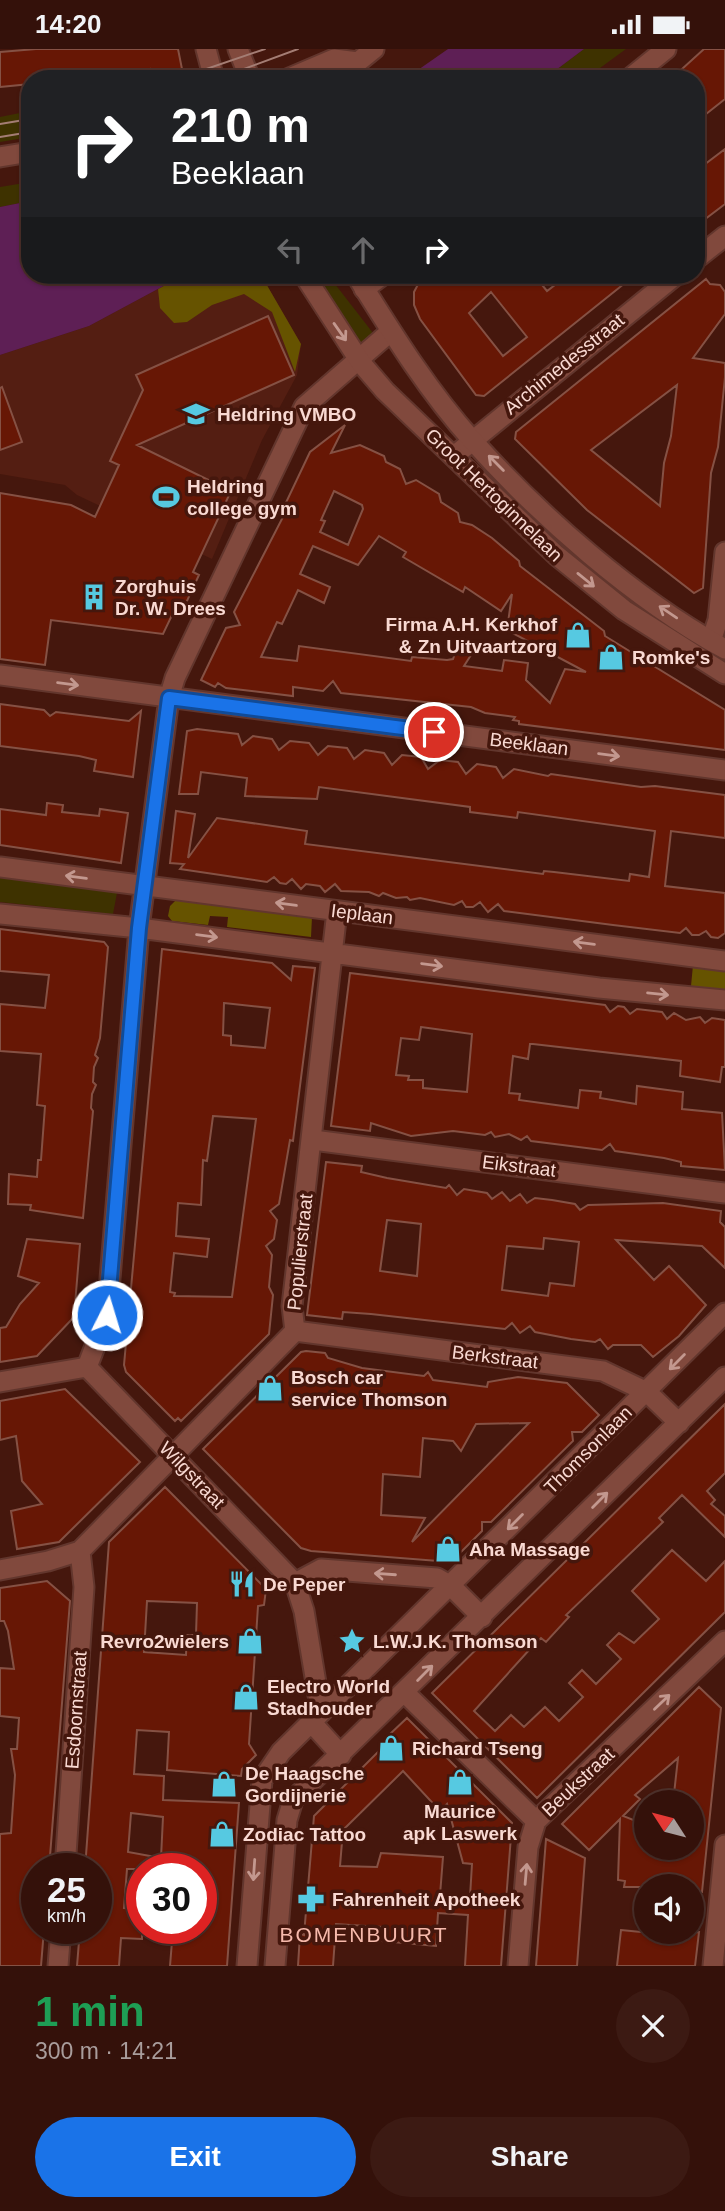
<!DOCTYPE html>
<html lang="en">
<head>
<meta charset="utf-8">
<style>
  :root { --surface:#34110a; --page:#3c1a13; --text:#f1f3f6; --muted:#a99d9c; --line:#4e312b; --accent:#1a73e8 }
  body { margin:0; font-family:Helvetica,sans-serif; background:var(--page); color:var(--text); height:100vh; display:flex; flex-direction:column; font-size:26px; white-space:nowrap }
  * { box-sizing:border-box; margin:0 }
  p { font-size:23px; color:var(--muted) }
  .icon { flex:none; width:38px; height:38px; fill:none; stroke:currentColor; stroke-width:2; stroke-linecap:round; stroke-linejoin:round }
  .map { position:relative; height:1917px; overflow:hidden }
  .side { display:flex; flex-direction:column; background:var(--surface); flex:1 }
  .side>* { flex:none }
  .banner { position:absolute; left:21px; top:21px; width:684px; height:214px; border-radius:28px; box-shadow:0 2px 5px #0004,0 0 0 2px var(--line); background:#202124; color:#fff; overflow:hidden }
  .needle { width:46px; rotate:306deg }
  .fabs { position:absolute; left:634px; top:1741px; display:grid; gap:14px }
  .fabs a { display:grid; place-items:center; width:70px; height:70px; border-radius:50%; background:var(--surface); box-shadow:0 2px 5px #0004,0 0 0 2px var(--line); font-size:35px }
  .speed { position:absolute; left:21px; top:1804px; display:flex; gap:14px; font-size:35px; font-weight:700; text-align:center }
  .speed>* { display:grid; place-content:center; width:91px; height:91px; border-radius:50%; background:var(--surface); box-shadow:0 2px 5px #0004,0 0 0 2px var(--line); line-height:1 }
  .speed small { font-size:18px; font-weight:400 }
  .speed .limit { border:10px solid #d22; background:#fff; color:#111 }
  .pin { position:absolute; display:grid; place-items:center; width:60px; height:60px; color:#fff; margin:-30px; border:4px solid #fff; border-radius:50%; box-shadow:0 2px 7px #0007 }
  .me { position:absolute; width:77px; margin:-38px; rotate:5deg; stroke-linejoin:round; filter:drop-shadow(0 0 5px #0008) }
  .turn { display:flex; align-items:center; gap:24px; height:147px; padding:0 35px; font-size:32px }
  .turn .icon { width:91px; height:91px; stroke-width:2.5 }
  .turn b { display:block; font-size:49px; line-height:60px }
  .lanes { display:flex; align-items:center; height:66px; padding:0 35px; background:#0003; justify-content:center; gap:35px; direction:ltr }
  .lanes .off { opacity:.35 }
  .round { display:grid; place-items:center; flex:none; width:74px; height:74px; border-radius:37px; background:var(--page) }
  .headline { display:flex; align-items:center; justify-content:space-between; height:119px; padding:0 35px }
  h1 { font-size:42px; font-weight:600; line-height:52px; color:#1e9e55 }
  .primary-button { display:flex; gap:14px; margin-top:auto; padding:14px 35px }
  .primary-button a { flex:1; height:80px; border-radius:42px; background:var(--accent); color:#fff; font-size:28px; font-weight:600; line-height:80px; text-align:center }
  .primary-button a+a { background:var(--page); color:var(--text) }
  .status { display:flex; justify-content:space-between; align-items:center; height:49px; padding:0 35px; background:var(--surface); direction:ltr }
  .status svg { height:19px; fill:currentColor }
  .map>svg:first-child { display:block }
</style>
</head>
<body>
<div class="status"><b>14:20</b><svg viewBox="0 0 49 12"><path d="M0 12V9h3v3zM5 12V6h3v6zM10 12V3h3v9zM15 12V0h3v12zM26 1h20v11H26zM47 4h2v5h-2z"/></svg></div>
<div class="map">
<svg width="725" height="1917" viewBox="0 0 725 1917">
  <rect width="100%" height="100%" fill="#45170d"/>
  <path fill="#541e12" d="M184,226H261L301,295L297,326L262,391L212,510L77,446L65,436L0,425V306L89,277Z"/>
  <path fill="#3e3200" d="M584,0H626L585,30H544Z
    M30,62V88L0,93V68Z
    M30,133V152L0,158V138Z
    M314,226H328L373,284L358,296Z
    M0,829L117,844L113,865L0,853Z"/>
  <path fill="#665300" d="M184,226H261L301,295L295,323L272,263L244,245L212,256L187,273L174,274L160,259L158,240Z
    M177,850L312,868L311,888L227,878L228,868L210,867L208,876L172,872L168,867L170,857Z
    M693,916L725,920V942L691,937Z"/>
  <path fill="#5e1f55" d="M448,0H584L544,30H405Z
    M30,152V226H184L89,277L0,306V158Z"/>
  <path fill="#671705" stroke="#855144" stroke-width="2" fill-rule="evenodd" d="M36,0H178L182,20L152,29L150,20L110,30H96L95,25L67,30H30V35L0,38V3Z
    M704,0H725V50L696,73V30H671Z
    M725,100V155L696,177V122Z
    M423,226H534L547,242L568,226H635L484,347L476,346L420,270L414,256V243ZM491,243L527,288L503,307L469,264Z
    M706,230L710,235L720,236L725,243V265L693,309L725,314V328L718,398L711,424L703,539L694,544L587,461L515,390L516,383ZM677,336L671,387L664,414L660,457L591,401Z
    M268,267L294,326L137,396L231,442L193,523L199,526L180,567L173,564L163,585L51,571L45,616L0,610V444L71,456L95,468L119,416L110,412L143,341L136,326Z
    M2,338L22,393L0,401V339Z
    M345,376L331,404L360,396L384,407L386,413L400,420L406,435L416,431L439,445L441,453L458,464L460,473L472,476L492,489L519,512L520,517L604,582L605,587L725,661V701L519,675V672L513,671L515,668L485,664L471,658L341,644L333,632L323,642L293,638V647L226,639L218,634L215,638L201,631L226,579L240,576L234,563L284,466L282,462L310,403ZM334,442L362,456L363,460L348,496L320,483L325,472L321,471ZM379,487L406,503L403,508L463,543L465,538L501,562L512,545L507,581L586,623L565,620L550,654L526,631L528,614L504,611L502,622L464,617L478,595L460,590L453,610L447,611L412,608L411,612L299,597L297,612L261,608L277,573L282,575L298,541L324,554L330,538L300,525L313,497L358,516Z
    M0,655L44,661L50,667L56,663L129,672L141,662L133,728L94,722L96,711L79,707L0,697Z
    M197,680L238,685L242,696L253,687L272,690L279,701L290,692L309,694L318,706L328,697L347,699L354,710L365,701L384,704L392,716L402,706L421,708L428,720L440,711L458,713L466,725L477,715L496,718L503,729L514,720L548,727L551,725L641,738L655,737L725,746V789L671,782L665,837L725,844V884L718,889L711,888L706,882L699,886H692L686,879L680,884L613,876L504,862L498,855L488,863L480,853L473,858H466L462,852L454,856L420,849L410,851L407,848L396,849L383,844L379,847L369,843L341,842L335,835L325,843L320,837L306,835L301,840L292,830L286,835L280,834L274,828L267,833L180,820L184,815L170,814L176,762L195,765L188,809L217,769L307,782L305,795L543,825L544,822L554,823L629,832L630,825L649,828L655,782L518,763L517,769L470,763V758L319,738L317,750L245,747L247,729L201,723L198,745H179L187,682Z
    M47,754L63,756L62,763L99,767L100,760L128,764L121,814L0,796V760L46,766Z
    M0,880L104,893L108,898L100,989L95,1006L98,1009L94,1018L93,1033L96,1036L92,1045L91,1059L93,1062L83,1169L30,1161L31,1156L8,1155L9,1125L37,1128L38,1111H41L45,1057L37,1056L41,1005L0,1002V955L45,959L49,926L0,922Z
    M162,900L272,914L291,931L293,917L315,919L293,1092L290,1091L279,1155L270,1162L277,1171L274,1190L266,1197L272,1206L269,1238L273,1246L269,1285L181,1372L178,1369L175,1372L126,1323L124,1316ZM224,954L270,959L265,999L231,996V987L223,986ZM213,1067L256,1070L232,1248L174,1247L175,1244L170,1243L174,1204L207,1208L209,1190L176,1187L178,1154L201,1156L203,1111L207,1112Z
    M350,924L605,956L610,963L618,957L624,958L630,965L637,960L662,963L667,970L674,964L686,971L700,968L705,974L712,969L725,971V1018H722L720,1033L680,1027L681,1012L533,995H530L528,1010L513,1007L509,1044L520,1045L519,1051L578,1059L580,1041L601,1043L600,1049L636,1055L637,1037L683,1043L682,1060L722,1064L725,1121L681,1117V1113L664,1109L615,1102L610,1095L602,1101L531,1092L527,1087L521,1091L509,1085L495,1088L491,1083L485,1086L453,1082L411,1087L371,1074L370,1082L331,1077ZM421,978L472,985L467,1043L423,1039V1031H408L409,1027L396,1026L401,989L419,991Z
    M326,1113L362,1117L361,1123L387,1129L446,1139L449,1136L457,1146L464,1140L487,1144L492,1150L502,1143L510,1152L520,1145L527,1154L535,1149L552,1151L575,1155L580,1161L588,1156L663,1154L721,1162L720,1173L725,1178V1219L702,1197L616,1191L654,1231L669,1217L706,1256L679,1287L653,1308L641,1296H613L608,1300L600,1290L595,1293L571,1290L535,1283L530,1277L520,1284L512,1274L505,1280L371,1265L343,1263L342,1270L307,1266ZM387,1171L421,1175L417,1227L380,1222ZM544,1189L579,1193L574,1237L550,1234L548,1247L502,1241L507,1197L543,1200Z
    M27,1190L80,1195L74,1268L37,1307L0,1313V1279L6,1278L20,1255L39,1234L18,1227Z
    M306,1302L325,1304L328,1309L362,1319L424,1327L428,1323L433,1331L487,1338L488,1333L518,1328L567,1334L599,1366L582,1383H572L573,1392L491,1473H482V1482L451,1513L311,1502L301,1499L203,1400L301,1303ZM529,1374L412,1493L425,1469L381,1466L383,1425L420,1428L423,1389L453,1392L461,1402L476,1375Z
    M65,1340L140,1413L59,1493L17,1500L11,1462L42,1455L22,1432L16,1387L0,1391V1352Z
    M725,1355V1424L707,1442L715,1451L711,1455L725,1467V1488L682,1446L659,1469L663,1473L566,1566L569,1568L546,1593L541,1589L530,1600L474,1662L495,1682L511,1666L524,1678L545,1658L559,1672L583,1648L569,1634L582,1621L596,1635L621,1610L607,1596L619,1584L634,1594L659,1570L632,1542L672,1501L706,1532L725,1512V1563L537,1749L432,1644Z
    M165,1438L266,1540L264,1556L258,1557L249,1695L256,1706L242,1720L241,1727L167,1721L169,1683L137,1681L134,1725L164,1727L163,1751L239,1754L227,1917H170L173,1880H201V1820H127L124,1859L142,1860V1890L121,1889L119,1917H77L80,1880H96V1820H85L109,1493ZM147,1552L197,1554L196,1586H187L186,1606L144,1603ZM131,1764L163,1768L161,1809L128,1803Z
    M47,1532L70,1552L49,1820H37V1880H44L41,1917H0V1785L11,1784L15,1726L11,1700H17L19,1669L0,1667V1619L14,1620L8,1582L4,1572H0V1539Z
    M699,1638L721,1659L702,1843L691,1842V1838H624L625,1832L618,1831L620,1770L589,1801L562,1775ZM678,1709L673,1754H691V1799H646V1776L623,1767L640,1750L635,1746Z
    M407,1669L512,1774L501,1917H465L468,1866L438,1864L436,1897L382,1892V1878L336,1875L333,1917H298L300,1885L304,1886L314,1767L393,1688L390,1685ZM403,1722L440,1762L447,1755L463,1814L472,1815L470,1848L440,1846L443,1808L381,1804L377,1818L340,1817L343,1781Z
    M546,1790L585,1809L577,1917H536Z
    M621,1881L661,1885L699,1883L695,1917H617Z"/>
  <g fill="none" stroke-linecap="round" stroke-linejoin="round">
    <g stroke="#62362d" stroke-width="23">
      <path id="minor" d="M287,30L334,10L358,13L374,0
        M629,30L666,0
        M696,210L725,187
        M364,240L383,226
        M454,407L676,226
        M711,592L718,571L725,503
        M0,626L725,721
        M0,818L725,912
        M0,865L139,879L599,939L725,951
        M313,1091L725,1144
        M295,1282L603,1322L647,1343L679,1374
        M87,1318L107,1266L139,879L169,649L175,629L304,358L390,283
        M87,1318L295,1534L304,1562L319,1652L313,1673
        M0,1333L87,1318
        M0,1521L48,1512L80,1502L295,1282L292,1257L337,862
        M295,1534L321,1520L437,1529L451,1537L482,1568
        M405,1644L536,1772
        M312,1674L341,1706
        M65,1820L84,1538L80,1502
        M58,1917L61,1880
        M247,1917L262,1731L281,1703L725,1264
        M275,1917L287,1771L293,1751L725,1328
        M518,1917L528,1798L536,1772L725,1592
        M713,1917L725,1796"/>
    </g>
    <g stroke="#62362d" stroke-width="23">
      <path id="tertiary" d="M206,0L214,30
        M238,0L250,30
        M0,108L30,103
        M304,226L361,314L385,342L556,506L624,561L725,625
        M356,226C391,282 427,341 472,391C541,468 634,550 725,600"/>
    </g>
    <use href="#minor" stroke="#81493d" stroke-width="19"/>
    <use href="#tertiary" stroke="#81493d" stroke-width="19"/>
    <path stroke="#a47d74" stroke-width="2" d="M177,30L265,0
      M217,30L298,0
      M0,75L30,70
      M0,88L30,83"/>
  </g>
  <defs><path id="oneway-shaft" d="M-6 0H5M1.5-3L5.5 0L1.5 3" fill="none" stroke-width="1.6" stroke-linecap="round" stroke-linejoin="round" transform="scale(1.75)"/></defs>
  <g stroke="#c3988f">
    <use href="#oneway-shaft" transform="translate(340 283) rotate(55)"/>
    <use href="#oneway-shaft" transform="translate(496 414) rotate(-135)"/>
    <use href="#oneway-shaft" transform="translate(586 531) rotate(39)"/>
    <use href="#oneway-shaft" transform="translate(668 563) rotate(-146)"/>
    <use href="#oneway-shaft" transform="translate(68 635) rotate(7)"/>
    <use href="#oneway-shaft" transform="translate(609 706) rotate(7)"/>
    <use href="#oneway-shaft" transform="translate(76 828) rotate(-173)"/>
    <use href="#oneway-shaft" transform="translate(286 855) rotate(-172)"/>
    <use href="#oneway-shaft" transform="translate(207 887) rotate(7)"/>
    <use href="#oneway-shaft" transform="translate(584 894) rotate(-173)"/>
    <use href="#oneway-shaft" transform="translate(432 916) rotate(8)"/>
    <use href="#oneway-shaft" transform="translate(658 945) rotate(6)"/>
    <use href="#oneway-shaft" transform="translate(677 1313) rotate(135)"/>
    <use href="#oneway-shaft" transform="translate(600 1451) rotate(-45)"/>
    <use href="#oneway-shaft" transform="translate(515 1473) rotate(135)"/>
    <use href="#oneway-shaft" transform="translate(385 1525) rotate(-176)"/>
    <use href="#oneway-shaft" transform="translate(425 1624) rotate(-45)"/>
    <use href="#oneway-shaft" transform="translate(662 1653) rotate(-44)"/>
    <use href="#oneway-shaft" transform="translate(254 1821) rotate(94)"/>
    <use href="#oneway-shaft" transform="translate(526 1825) rotate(-85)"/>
  </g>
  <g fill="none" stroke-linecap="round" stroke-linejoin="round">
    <g stroke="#114b97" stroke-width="18">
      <path id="route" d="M107,1266L139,879L169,649L434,683"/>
    </g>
    <use href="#route" stroke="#1a73e8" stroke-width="12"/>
  </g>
  <defs>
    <g id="school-bare" transform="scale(2.1)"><path d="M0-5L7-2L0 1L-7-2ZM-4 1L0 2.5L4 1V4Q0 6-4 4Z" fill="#56c9e1" stroke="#45170d" stroke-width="2.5" paint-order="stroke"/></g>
    <g id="stadium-bare" transform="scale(2.1)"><path d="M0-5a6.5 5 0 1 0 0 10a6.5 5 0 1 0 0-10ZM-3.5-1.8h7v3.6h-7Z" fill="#56c9e1" stroke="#45170d" stroke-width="2.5" paint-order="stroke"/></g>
    <g id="building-bare" transform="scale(2.1)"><path d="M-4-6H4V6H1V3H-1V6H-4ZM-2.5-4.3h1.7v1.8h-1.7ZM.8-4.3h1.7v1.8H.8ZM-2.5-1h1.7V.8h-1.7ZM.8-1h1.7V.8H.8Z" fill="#56c9e1" stroke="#45170d" stroke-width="2.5" paint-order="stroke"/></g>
    <g id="shop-bare" transform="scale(2.1)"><path d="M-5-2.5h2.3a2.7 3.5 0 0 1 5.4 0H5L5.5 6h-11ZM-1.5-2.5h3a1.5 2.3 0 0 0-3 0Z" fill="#56c9e1" stroke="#45170d" stroke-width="2.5" paint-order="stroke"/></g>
    <g id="restaurant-bare" transform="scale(2.1)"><path d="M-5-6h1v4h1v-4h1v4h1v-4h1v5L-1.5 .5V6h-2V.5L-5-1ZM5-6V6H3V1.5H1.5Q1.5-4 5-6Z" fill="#56c9e1" stroke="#45170d" stroke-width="2.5" paint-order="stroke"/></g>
    <g id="sight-bare" transform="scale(2.1)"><path d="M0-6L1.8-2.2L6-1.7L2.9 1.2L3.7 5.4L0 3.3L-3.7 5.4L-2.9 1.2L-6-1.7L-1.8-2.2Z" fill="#56c9e1" stroke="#45170d" stroke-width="2.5" paint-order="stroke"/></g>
    <g id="pharmacy-bare" transform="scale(2.1)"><path d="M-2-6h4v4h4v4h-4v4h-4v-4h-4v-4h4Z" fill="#56c9e1" stroke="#45170d" stroke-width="2.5" paint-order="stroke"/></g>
  </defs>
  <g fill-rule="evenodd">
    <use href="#school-bare" x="196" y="365"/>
    <use href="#stadium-bare" x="166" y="448"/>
    <use href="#building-bare" x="94" y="548"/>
    <use href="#shop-bare" x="578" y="586"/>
    <use href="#shop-bare" x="611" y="608"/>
    <use href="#shop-bare" x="270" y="1339"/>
    <use href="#shop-bare" x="448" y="1500"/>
    <use href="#restaurant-bare" x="242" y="1535"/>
    <use href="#shop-bare" x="250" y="1592"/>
    <use href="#sight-bare" x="352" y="1592"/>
    <use href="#shop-bare" x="246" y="1648"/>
    <use href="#shop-bare" x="391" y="1699"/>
    <use href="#shop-bare" x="460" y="1733"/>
    <use href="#shop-bare" x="224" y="1735"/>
    <use href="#shop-bare" x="222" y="1785"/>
    <use href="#pharmacy-bare" x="311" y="1850"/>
  </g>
  <g text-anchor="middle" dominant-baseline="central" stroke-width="7" stroke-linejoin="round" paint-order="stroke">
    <g font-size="19" fill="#f9d9d2" stroke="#45170d">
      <text transform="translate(564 315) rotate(-39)">Archimedesstraat</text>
      <text transform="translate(494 446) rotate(44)">Groot Hertoginnelaan</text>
      <text transform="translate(529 695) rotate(7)">Beeklaan</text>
      <text transform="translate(362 865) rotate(7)">Ieplaan</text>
      <text transform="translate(519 1117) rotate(7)">Eikstraat</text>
      <text transform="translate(300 1203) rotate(-84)">Populierstraat</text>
      <text transform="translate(495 1308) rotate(7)">Berkstraat</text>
      <text transform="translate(588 1401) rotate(-45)">Thomsonlaan</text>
      <text transform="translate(192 1426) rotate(46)">Wilgstraat</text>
      <text transform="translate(76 1661) rotate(-86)">Esdoornstraat</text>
      <text transform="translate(578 1733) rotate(-43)">Beukstraat</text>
    </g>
    <g font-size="19" font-weight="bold" fill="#f9d9d2" stroke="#45170d" text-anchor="start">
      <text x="217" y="365">Heldring VMBO</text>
      <text x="187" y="437">Heldring<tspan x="187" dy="22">college gym</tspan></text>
      <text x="115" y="537">Zorghuis<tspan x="115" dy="22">Dr. W. Drees</tspan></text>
      <text x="557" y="575" text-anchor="end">Firma A.H. Kerkhof<tspan x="557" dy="22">&amp; Zn Uitvaartzorg</tspan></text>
      <text x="632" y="608">Romke's</text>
      <text x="291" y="1328">Bosch car<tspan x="291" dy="22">service Thomson</tspan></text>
      <text x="469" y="1500">Aha Massage</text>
      <text x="263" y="1535">De Peper</text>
      <text x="229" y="1592" text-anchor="end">Revro2wielers</text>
      <text x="373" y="1592">L.W.J.K. Thomson</text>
      <text x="267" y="1637">Electro World<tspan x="267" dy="22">Stadhouder</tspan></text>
      <text x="412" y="1699">Richard Tseng</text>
      <text x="245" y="1724">De Haagsche<tspan x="245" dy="22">Gordijnerie</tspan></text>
      <text x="460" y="1762" text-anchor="middle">Maurice<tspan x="460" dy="22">apk Laswerk</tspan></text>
      <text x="243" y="1785">Zodiac Tattoo</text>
      <text x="332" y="1850">Fahrenheit Apotheek</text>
    </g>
    <g font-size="21" letter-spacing="2" fill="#f6b9ab" stroke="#45170d">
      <text x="364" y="1885">BOMENBUURT</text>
    </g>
  </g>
</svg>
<div class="fabs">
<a><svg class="needle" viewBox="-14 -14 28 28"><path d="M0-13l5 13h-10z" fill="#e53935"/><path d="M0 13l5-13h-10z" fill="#a99d9c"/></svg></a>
<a><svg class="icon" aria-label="sound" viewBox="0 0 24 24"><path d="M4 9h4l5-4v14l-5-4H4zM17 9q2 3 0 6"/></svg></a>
</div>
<div class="speed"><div>25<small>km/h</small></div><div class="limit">30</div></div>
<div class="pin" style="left:434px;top:683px;background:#d93025"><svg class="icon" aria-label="arrive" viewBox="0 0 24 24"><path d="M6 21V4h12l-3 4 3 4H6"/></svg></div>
<svg class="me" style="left:107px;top:1266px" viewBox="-20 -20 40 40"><circle r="17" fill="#1a73e8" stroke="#fff" stroke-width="3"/><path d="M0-11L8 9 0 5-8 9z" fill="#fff"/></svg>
<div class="banner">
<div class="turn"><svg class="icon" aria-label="right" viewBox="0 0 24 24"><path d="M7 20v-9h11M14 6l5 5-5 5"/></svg><div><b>210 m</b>Beeklaan</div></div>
<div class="lanes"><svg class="icon off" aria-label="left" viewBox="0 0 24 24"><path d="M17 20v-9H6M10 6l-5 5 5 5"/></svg><svg class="icon off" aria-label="ahead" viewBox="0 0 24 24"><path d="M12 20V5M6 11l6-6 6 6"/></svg><svg class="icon" aria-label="right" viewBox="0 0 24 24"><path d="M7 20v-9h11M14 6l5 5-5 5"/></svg></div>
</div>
</div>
<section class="side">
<div class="headline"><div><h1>1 min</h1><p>300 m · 14:21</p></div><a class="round"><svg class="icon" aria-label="close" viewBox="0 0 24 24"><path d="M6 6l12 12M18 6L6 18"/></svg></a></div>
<div class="primary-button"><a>Exit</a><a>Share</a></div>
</section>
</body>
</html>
